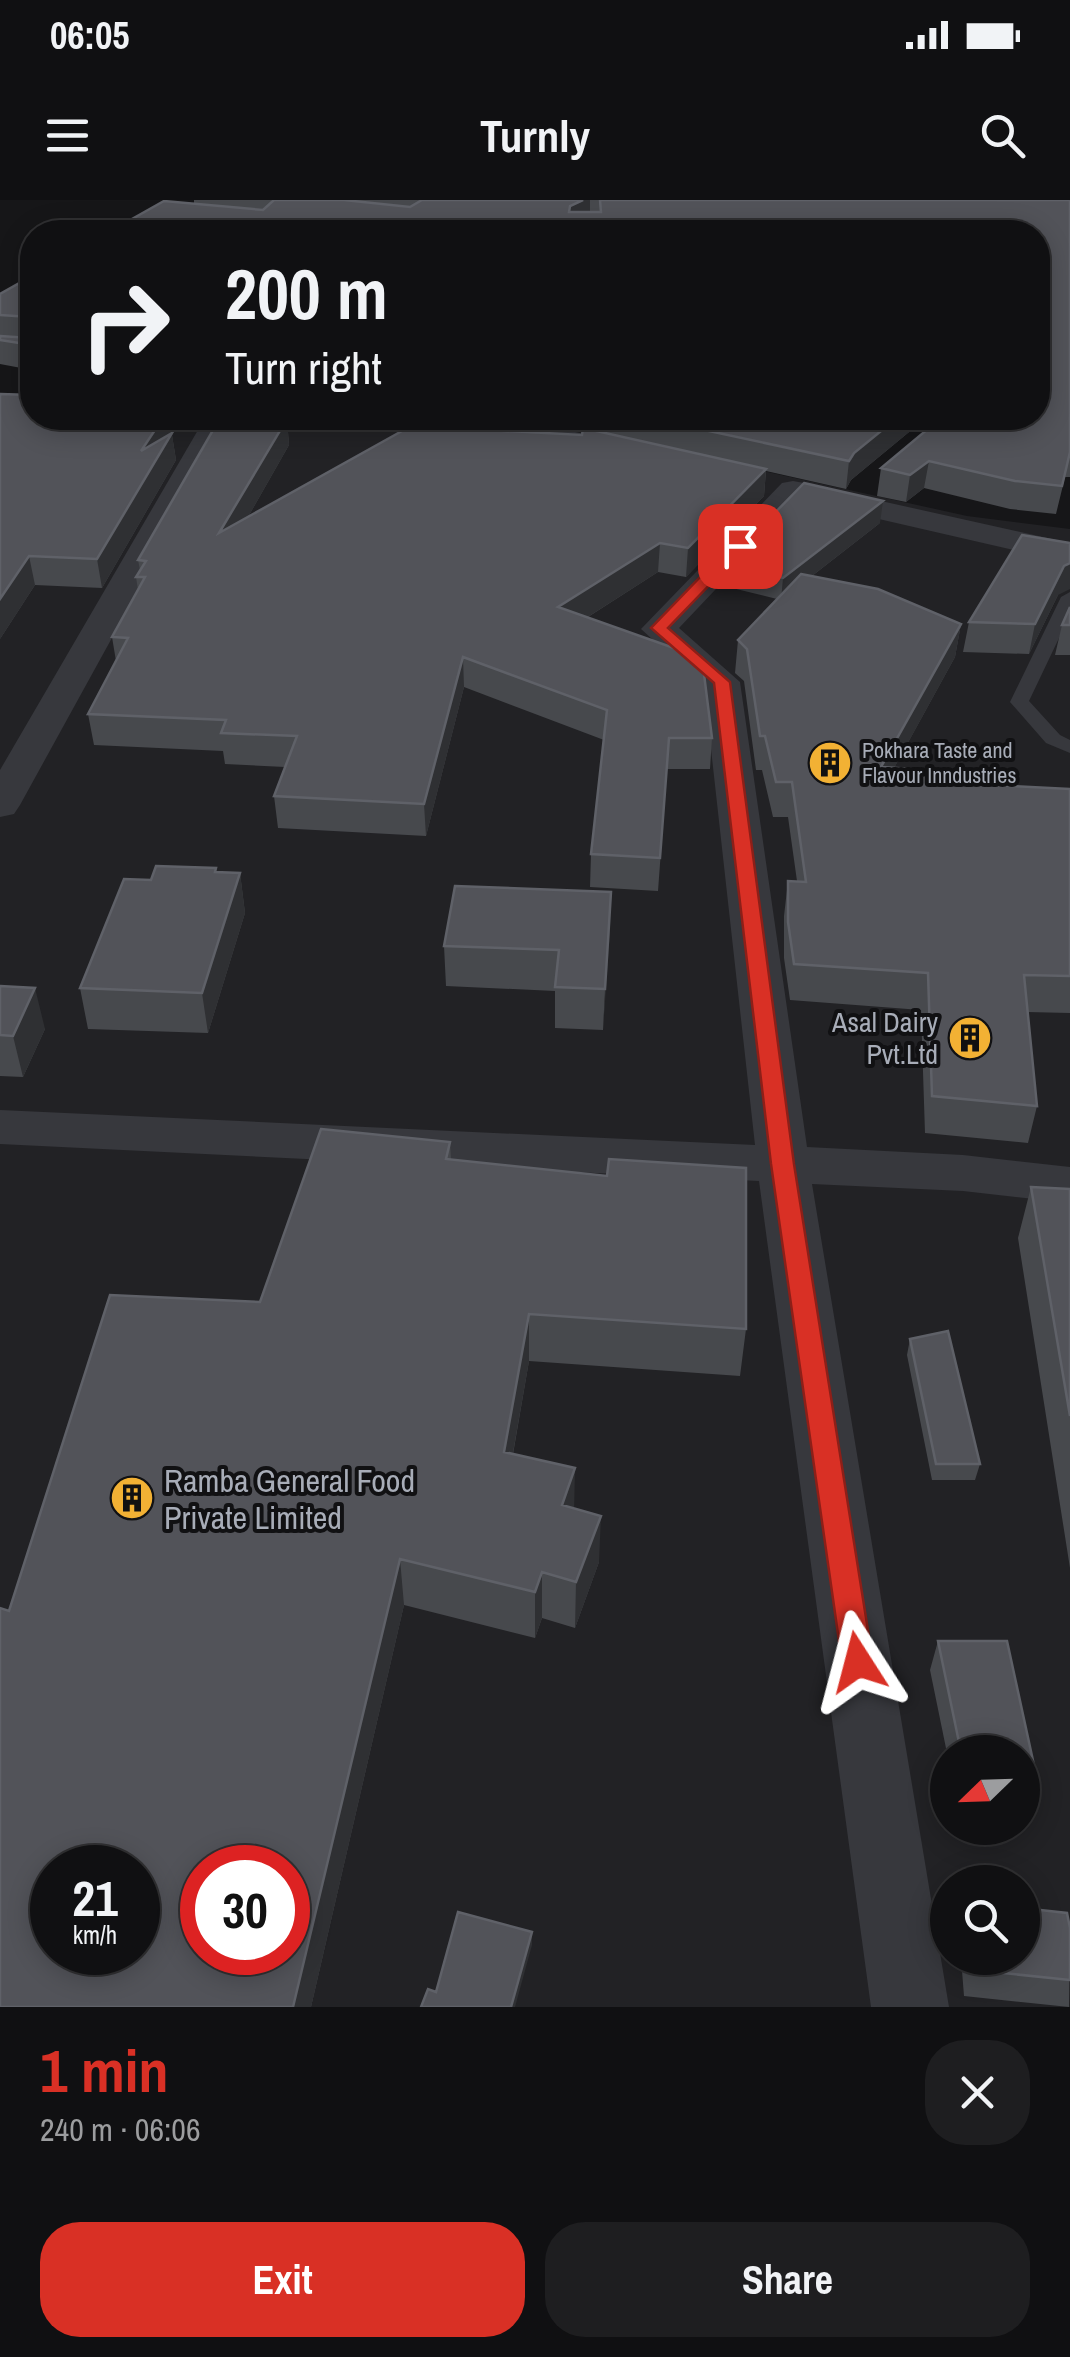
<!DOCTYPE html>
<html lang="en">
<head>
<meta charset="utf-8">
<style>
  :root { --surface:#101012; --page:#1e1e20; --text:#f1f3f6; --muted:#9c9d9f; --line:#303032; --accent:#d93025 }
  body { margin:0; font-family:"Archivo Narrow",sans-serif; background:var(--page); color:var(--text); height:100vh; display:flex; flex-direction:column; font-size:38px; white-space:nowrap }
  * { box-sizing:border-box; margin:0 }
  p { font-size:32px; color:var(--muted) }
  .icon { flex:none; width:55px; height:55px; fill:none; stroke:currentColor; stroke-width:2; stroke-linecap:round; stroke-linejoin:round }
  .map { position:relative; height:1807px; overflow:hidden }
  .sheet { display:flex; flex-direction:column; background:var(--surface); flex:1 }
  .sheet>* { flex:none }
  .guide { position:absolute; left:20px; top:20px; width:1030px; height:210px; border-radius:40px; box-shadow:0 5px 25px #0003,0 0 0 2px var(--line); background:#101012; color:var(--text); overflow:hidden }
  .needle { width:65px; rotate:247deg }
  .buttons { position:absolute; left:930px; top:1535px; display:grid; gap:20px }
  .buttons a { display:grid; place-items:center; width:110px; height:110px; border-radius:50%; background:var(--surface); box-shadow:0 5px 25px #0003,0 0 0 2px var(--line); font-size:50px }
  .speed { position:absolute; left:30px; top:1645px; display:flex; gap:20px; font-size:50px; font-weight:700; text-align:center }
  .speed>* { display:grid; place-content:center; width:130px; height:130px; border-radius:50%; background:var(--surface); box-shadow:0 5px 25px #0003,0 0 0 2px var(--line); line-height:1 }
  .speed small { font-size:25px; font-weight:400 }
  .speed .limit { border:15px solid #d22; background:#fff; color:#111 }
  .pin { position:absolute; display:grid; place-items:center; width:85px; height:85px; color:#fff; margin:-42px; border-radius:20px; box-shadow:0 5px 15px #0006 }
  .me { position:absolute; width:110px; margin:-55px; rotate:351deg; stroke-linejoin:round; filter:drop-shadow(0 0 8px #0008) }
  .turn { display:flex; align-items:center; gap:35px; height:210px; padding:0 40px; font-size:45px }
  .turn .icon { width:130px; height:130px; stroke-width:2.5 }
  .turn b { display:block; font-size:70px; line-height:85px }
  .round { display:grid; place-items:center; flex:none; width:105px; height:105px; border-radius:40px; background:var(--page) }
  .summary { display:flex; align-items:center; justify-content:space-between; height:170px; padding:0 40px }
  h1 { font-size:60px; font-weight:700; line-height:75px; color:var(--accent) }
  .cta { display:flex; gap:20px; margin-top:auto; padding:20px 40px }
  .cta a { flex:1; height:115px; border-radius:40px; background:var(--accent); color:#fff; font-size:40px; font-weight:700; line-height:115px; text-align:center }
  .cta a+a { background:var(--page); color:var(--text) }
  .status { display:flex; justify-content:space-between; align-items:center; height:70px; padding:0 50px; background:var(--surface); direction:ltr }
  .status svg { height:28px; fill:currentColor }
  header { display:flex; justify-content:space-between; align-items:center; height:130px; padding:0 40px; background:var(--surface); font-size:45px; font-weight:700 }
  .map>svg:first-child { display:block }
</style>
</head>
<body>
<div class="status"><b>06:05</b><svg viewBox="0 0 49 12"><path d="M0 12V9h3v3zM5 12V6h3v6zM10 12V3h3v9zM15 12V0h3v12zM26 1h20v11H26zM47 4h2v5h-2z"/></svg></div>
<header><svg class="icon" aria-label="menu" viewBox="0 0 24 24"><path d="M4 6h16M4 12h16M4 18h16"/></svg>Turnly<svg class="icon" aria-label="search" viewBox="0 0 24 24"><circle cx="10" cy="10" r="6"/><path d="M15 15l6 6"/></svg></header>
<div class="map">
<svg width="1070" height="1807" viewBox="0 0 1070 1807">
  <rect width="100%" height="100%" fill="#161618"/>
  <path fill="#222225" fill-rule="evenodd" d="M183,218H605L732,264L967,316L1070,329V1807H0V261L152,266ZM948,1552H1022V1628H948ZM52,1668H138V1752H52ZM202,1668H288V1752H202ZM948,1682H1022V1758H948Z"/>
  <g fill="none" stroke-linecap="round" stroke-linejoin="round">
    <path fill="#37383d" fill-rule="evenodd" d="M1070,392V415L1029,501L1060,535L1070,540V553L1046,543L1010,502L1061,397Z"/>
    <path fill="#37383d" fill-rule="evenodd" d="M205,218H233L20,605L14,614L0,617V570Z
      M463,218H513L624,243L629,249L624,255L614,258L467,224Z
      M793,281L804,283L808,289L818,287L1070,343V363L818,305L803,297L679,428L740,482L807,947L963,955L1070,967V1003L963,991L812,984L949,1807H871L759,981L0,944V910L755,945L704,486L641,429L782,283Z"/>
  </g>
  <path fill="#47494d" d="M194,0H1070V277H1065L1056,314L1010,309L924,288L906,302L877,296L881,268L1038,218V32H109L194,4Z
    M32,76V170L0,164V94Z
    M32,218H183L172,235L176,260L102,388L35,385L0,439Z
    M557,218H926L851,280L846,289L766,271L764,296L686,377L658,372L588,417L712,538L710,569H667L658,691L590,687L591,654L604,540L464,487L426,636L278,628L274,596L285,567L225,564L223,551L94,545L88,514L116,461L112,437L138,390L136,377L140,370L138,360L287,219L289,245L248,317L582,235L586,229V224Z
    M880,323L812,376L961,424L955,457L894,568L1007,586L1070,589V813L1027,812L1037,906L1028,943L925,933L921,810L790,800L784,758V716L788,681H797L788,617H773L762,570H756L744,481L735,473L738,440L777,399L724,386L726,363Z
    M1058,395L1029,454L963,452L969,422Z
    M1070,407V455H1055L1062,425Z
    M217,672L240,673L245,713L208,833L88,829L80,788L151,680Z
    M611,692L603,830L555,828V791L446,786L444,746Z
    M0,786L45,829L23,877L0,876Z
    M450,942L451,959L746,1129L740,1176L529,1161L513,1254L574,1308L599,1362L575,1428L542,1418L535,1438L404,1405L311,1807H0L9,1411L260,1102Z
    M1031,987L1070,989V1368L1018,1038Z
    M910,1139L980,1264L975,1280H932L907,1155Z
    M938,1441H1007L1037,1579L1027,1607H1022V1552H948V1558L930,1470Z
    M1070,1728L1069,1807L964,1796L961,1758H1022Z"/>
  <path fill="#2f3033" d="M583,0H590V18L569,32L570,6Z
    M163,218H183L172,235L176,260L102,388L97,359L141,251Z
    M897,218H926L851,280L846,289L849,261L854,253Z
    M287,219L289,245L223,361L219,333Z
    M929,261L924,288L906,302L910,275Z
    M766,269L764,296L686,377L688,348Z
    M883,301L880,323L781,400L783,378Z
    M660,343L658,372L558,436V407Z
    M29,356L35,385L0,439V399Z
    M1070,363V389L1058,395L1029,454L1035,424L1064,366Z
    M961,424L955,457L876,601L881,567Z
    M463,457L464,487L426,636L424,604Z
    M1009,575L1002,610L992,585Z
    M240,673L245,713L208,833L202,793Z
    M611,692L610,732L603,830L605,789Z
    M35,788L45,829L23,877L13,836Z
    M529,1114V1161L505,1298L504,1252Z
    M575,1268L574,1314L562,1305Z
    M601,1316L599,1362L575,1428L576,1382Z
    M400,1359L404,1405L311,1807H293Z
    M542,1372V1418L535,1438V1392Z
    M532,1732V1745L515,1807H511Z"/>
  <path fill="#525359" stroke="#5f6168" stroke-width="2.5" fill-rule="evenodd" d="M274,0H344L410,7L422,0H583L570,6L569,12H601L600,0H1070V252L1062,286L1015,281L929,261L910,275L881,268L941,218H1038V32H109L164,1L263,10Z
    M32,76V145L0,140V136L30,138V117L0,115V94Z
    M0,194L32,195V218H163L141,251L172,233L97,359L29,356L0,399Z
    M220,218L287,219L219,333L411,226L582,235L583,228L766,269L688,348L660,343L558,407L702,458L712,538H669L660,658L591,654L607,510L463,457L424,604L274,596L297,536L221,533L226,520L88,514L128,438L112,437L145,377H136L146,361L138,360Z
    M648,218H897L854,253L849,261Z
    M804,283L883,301L783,378L726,363Z
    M1022,335L1070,343V363L1064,366L1035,424L969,422Z
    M801,374L878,389L961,424L881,567L1009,575L992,585L1070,589V776L1024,775L1037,906L932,896L928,773L794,764L788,722V681L806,682L792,582H776L765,536H760L747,449L738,440Z
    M1070,407V425H1062Z
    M156,666L216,668L215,672L240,673L202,793L80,788L124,679L151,680Z
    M455,686L611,692L605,789L555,787L559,750L444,746Z
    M0,786L35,788L13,836L0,835Z
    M321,929L450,942L446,959L607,976L609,959L746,968V1129L529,1114L504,1252L575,1268L562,1305L601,1316L576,1382L542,1372L535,1392L400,1359L293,1807H0V1408L9,1411L110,1095L260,1102ZM52,1668H138V1752H52ZM202,1668H288V1752H202Z
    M1031,987L1070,989V1216Z
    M948,1131L980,1264H936L910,1139Z
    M938,1441H1007L1037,1579L1022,1580V1552H961Z
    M1022,1708L1067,1713L1070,1728V1780L974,1770L973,1758H1022Z
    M458,1712L532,1732L511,1807H421L428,1789L436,1792Z"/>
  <path fill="#d93025" stroke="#8d1f18" stroke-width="2.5" d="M734,342L747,346L668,428L730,482L794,964L873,1462L868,1472L858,1476L847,1472L842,1462L771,964L714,483L651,428Z"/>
  <defs>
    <g id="building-disc" transform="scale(2.25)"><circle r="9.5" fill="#f2b134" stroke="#111113"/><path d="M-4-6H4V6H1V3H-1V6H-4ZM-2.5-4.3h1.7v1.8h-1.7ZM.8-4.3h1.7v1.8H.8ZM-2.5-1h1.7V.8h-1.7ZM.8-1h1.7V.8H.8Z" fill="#111"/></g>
  </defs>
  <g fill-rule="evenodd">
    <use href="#building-disc" x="830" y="563"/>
    <use href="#building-disc" x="970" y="838"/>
    <use href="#building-disc" x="132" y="1298"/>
  </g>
  <g text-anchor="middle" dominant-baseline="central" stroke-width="8" stroke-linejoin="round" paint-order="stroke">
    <g font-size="22" fill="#a8adb8" stroke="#111113" text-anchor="start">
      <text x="862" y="550">Pokhara Taste and<tspan x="862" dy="25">Flavour Inndustries</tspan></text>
    </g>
    <g font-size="28" fill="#a8adb8" stroke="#111113" text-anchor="end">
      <text x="938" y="822">Asal Dairy<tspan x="938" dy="32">Pvt.Ltd</tspan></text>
    </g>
    <g font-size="32" fill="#a8adb8" stroke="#111113" text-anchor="start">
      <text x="164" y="1280">Ramba General Food<tspan x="164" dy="37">Private Limited</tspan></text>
    </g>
  </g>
</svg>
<div class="buttons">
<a><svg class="needle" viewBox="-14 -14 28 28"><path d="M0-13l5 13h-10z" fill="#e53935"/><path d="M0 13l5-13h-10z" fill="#9c9d9f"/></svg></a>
<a><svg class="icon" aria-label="search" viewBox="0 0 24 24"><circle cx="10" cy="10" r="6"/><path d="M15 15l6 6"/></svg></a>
</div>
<div class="speed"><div>21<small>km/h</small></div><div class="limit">30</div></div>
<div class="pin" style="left:740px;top:346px;background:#d93025"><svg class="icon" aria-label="arrive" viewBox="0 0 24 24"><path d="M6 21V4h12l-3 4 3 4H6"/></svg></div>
<svg class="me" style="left:858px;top:1462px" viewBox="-20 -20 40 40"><path d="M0-17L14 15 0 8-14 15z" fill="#d93025" stroke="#fff" stroke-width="4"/></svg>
<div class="guide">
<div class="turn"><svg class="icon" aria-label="right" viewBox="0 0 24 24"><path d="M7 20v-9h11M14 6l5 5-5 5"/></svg><div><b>200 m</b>Turn right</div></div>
</div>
</div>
<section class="sheet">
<div class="summary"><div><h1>1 min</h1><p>240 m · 06:06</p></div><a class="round"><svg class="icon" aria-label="close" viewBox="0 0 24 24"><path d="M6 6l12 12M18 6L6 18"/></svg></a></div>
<div class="cta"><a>Exit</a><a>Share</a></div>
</section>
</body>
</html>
